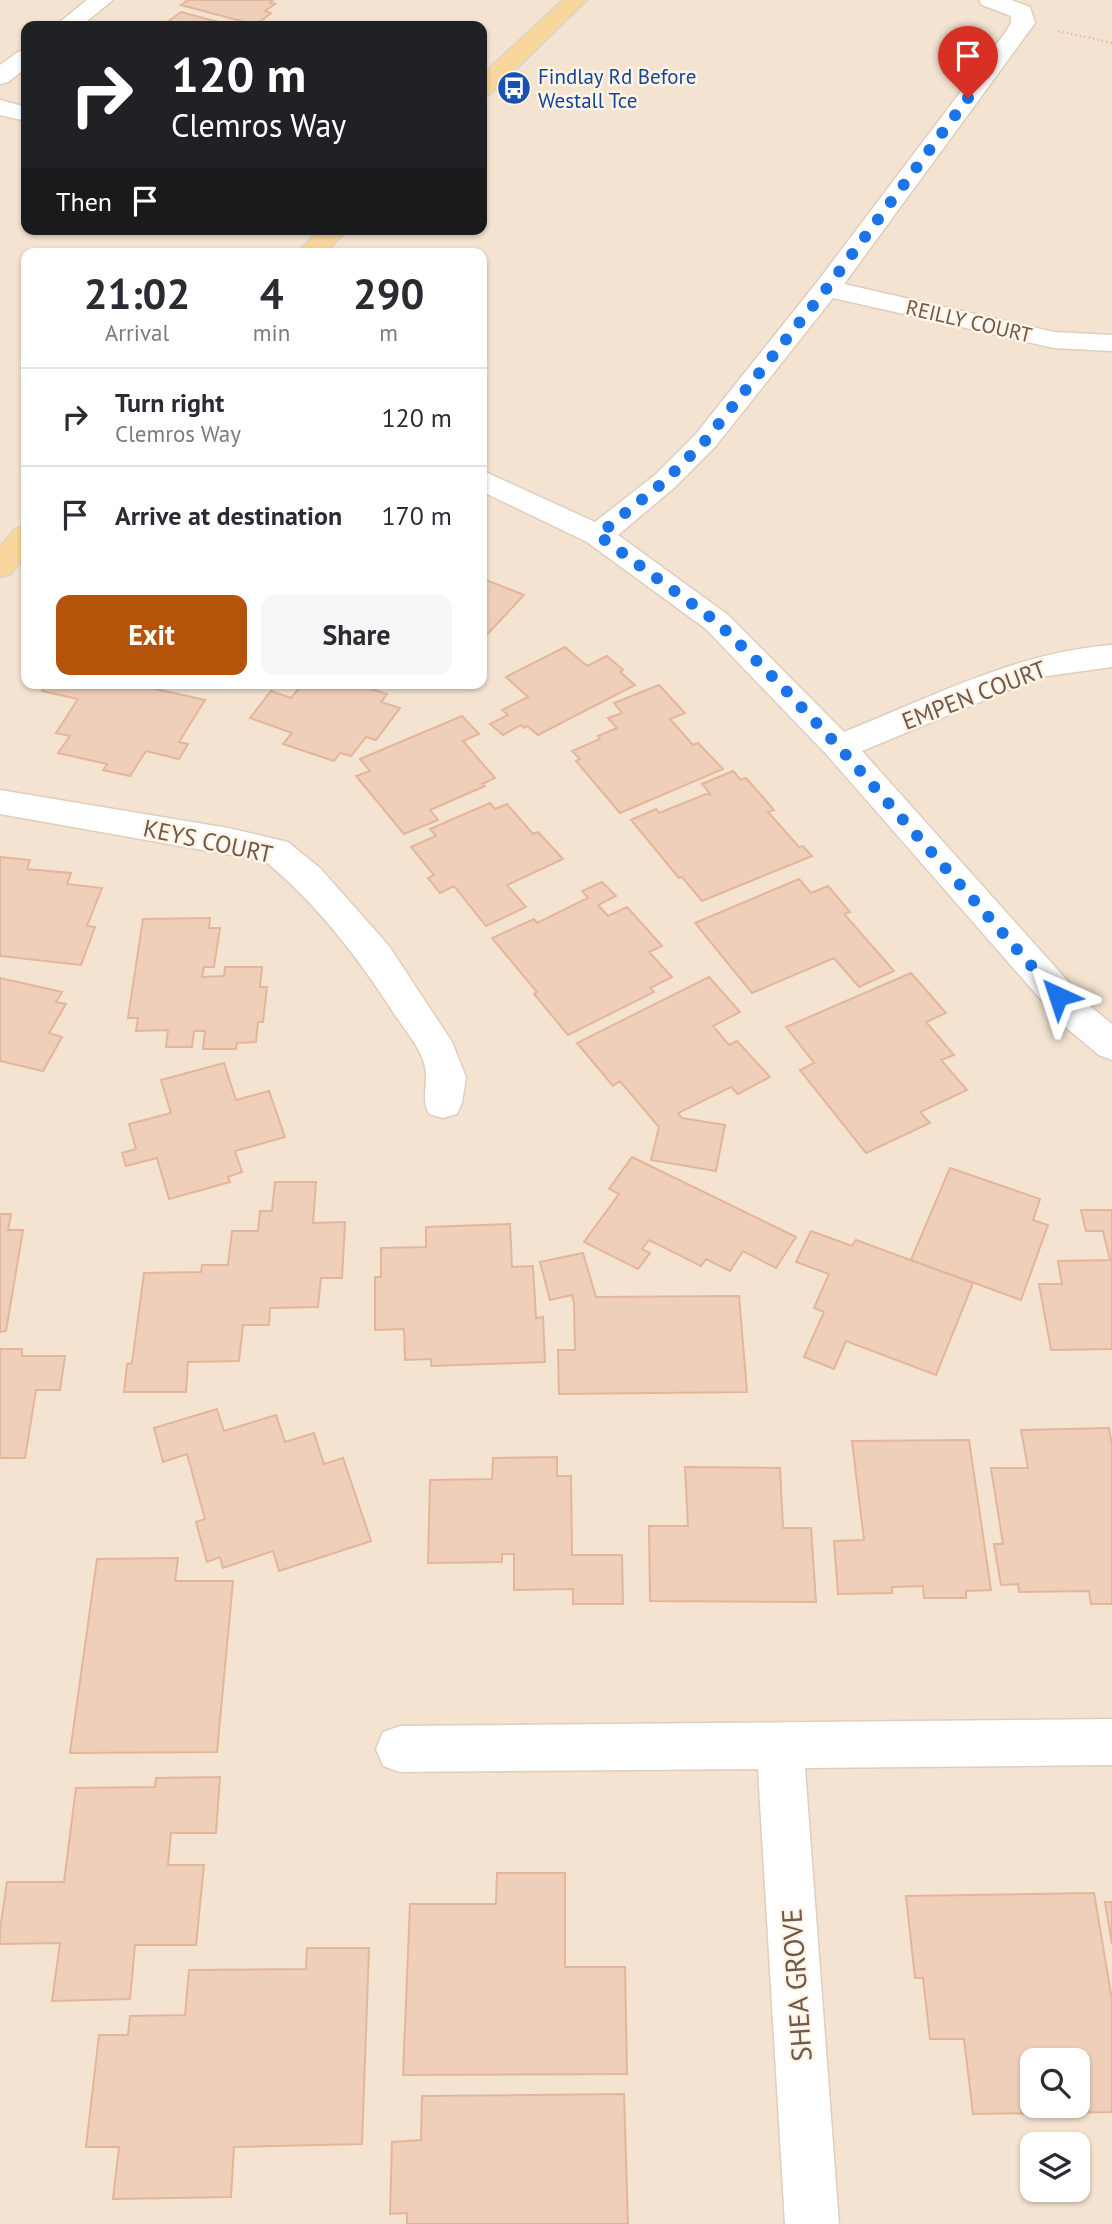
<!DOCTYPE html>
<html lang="en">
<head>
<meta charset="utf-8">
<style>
  :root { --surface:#fff; --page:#f7f7f7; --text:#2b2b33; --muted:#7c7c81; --line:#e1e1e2; --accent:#b45309 }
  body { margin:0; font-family:"PT Sans",sans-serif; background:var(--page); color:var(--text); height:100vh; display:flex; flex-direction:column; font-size:26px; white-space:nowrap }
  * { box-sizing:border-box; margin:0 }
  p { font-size:23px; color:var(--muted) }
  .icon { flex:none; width:38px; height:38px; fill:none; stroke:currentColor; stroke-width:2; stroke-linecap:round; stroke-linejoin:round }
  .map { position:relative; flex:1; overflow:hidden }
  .side { position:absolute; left:21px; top:248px; width:466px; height:441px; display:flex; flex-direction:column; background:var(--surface); border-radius:14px; box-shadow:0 2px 5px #0004 }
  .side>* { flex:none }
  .banner { position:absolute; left:21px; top:21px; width:466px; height:214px; border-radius:14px; box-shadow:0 2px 5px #0004; background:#202124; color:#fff; overflow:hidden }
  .buttons { position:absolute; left:1020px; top:2048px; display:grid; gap:14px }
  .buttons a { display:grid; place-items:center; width:70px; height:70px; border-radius:14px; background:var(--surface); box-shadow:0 2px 5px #0004; font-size:35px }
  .pin { position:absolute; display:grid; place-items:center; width:60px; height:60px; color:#fff; margin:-72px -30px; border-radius:50% 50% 50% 0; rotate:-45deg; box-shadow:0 0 7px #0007 }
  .pin .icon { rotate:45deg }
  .me { position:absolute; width:77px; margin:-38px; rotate:318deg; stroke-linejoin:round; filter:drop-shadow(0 0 5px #0008) }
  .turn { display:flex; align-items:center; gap:24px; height:147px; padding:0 35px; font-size:32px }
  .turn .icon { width:91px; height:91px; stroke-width:2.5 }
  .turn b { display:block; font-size:49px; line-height:60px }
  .then { display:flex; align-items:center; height:66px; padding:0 35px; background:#0003; gap:14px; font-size:26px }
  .eta { display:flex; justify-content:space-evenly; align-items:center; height:119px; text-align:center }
  .eta b { font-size:42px; font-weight:700; line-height:49px }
  .cta { display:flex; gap:14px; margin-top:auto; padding:14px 35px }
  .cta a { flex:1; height:80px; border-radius:14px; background:var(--accent); color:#fff; font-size:28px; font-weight:700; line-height:80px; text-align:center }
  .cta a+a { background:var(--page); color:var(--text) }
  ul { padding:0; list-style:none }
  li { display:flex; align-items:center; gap:21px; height:98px; padding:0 35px; border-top:2px solid var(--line) }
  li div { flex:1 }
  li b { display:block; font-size:26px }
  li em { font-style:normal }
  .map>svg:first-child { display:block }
</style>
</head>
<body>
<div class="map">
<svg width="1112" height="2224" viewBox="0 0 1112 2224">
  <rect width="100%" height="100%" fill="#fcf1e1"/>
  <path fill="#f3e3d0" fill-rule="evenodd" d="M0,0H1112V2224H0ZM26,26H481V229H26ZM26,254H481V684H26ZM1032,2060H1078V2105H1032ZM1032,2144H1078V2189H1032Z"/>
  <path fill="#f0cfba" stroke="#e3b69a" stroke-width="2" fill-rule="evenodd" d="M188,0H273L270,3L275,4L265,11L271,13L256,25L181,5Z
    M181,12L233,26H162Z
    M481,578L524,595L481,641Z
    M565,647L587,666L607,656L623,670L620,672L635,685L538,735L527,726L524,728L521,725L503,735L490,724L508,715L502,710L528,697L506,677Z
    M46,684H133L205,700L179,742L188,744L179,759L146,751L130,776L103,770L107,764L58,753L70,736L56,733L78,699L42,691Z
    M302,684H356L387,694L381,702L400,708L376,740L366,737L351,756L340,753L334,761L283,744L292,733L250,718L271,691L291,698Z
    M659,685L685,713L670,719L693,745L698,743L723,769L620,813L576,761L580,759L572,751L600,739L598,736L617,728L608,718L622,713L614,703Z
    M462,716L479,734L463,741L495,778L482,784L485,786L430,810L438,820L404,834L356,776L370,771L360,759Z
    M733,771L741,780L746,778L774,810L768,812L799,847L803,846L812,856L702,901L682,877L679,878L631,820L656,809L659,813L706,794L711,795L702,784Z
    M490,803L495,809L507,804L533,834L538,832L563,859L507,885L526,907L486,926L454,886L440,893L428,878L434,875L411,847L436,836L430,829Z
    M0,857L30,860L27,869L71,873L67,884L102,888L87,926L95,927L81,965L0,956Z
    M799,879L811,893L828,886L850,912L844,914L894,971L859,987L834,958L752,993L695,923Z
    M602,882L616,896L598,905L608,916L627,907L662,946L649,952L672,977L650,988L654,992L568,1035L534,994L537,992L492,938L534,919L537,923L588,898L582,891Z
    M210,918L209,928H220L214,967H204L202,977L224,976L225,967H262L260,987H267L263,1022H258L256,1042L237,1043L236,1049H203L205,1031H194L192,1047H166L168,1030L136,1031L138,1018H128L143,919Z
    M911,973L946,1013L926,1022L954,1055L941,1060L967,1090L920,1112L930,1123L866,1153L800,1070L814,1063L786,1027Z
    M709,977L740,1012L713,1026L729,1045L737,1041L770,1077L738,1094L731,1087L678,1113L682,1118L725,1125L716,1171L651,1160L659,1127L620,1081L613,1086L577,1043Z
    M0,978L62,992L56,1002L66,1004L49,1033L62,1037L43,1071L0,1061Z
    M224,1063L236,1100L269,1091L285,1137L235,1151L242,1172L228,1177L230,1182L169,1199L157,1158L126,1166L122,1153L136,1149L129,1124L171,1113L161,1080Z
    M632,1157L796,1237L776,1268L743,1251L730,1271L706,1259L701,1266L649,1240L642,1249L650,1253L638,1269L584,1242L619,1194L609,1189Z
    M950,1168L1040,1199L1033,1220L1048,1225L1021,1300L911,1260Z
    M275,1182H316L313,1223L345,1222L342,1278H321L318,1307L270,1308L269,1325H243L239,1361L188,1362L186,1392H124L127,1364L132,1363L144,1273L201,1272L202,1265H228L232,1231H258L260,1211H272Z
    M1081,1210H1112V1349L1051,1350L1039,1284H1062L1058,1261L1110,1260L1103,1231H1086Z
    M0,1214H11L8,1230H23L6,1331L0,1332Z
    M510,1224L512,1267L533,1266L536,1318L543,1317L545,1362L431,1366V1359L405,1360L404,1329L375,1330V1277H381V1248L426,1247V1227Z
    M811,1231L852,1246L856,1240L973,1283L936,1375L846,1341L834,1369L804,1357L824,1312L814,1308L829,1274L796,1262Z
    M583,1253L596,1297L739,1296L747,1392L559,1394L558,1350H575L574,1303L572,1295L550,1300L540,1262Z
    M0,1349H22V1356H65L60,1390H36L25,1458H0Z
    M217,1409L224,1431L276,1415L285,1442L314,1433L324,1464L343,1458L371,1541L279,1571L273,1551L223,1568L220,1557L207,1562L196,1522L205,1519L187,1454L163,1462L154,1428Z
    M1109,1428L1112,1445V1604H1091L1089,1591L1019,1592L1018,1584L1001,1585L994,1544H1003L991,1468H1028L1021,1430Z
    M969,1440L991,1590L966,1591V1598H924L923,1586L892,1587V1593L838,1594L834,1541L864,1540L852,1441Z
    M557,1457V1476H571L572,1555H622L623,1604H573V1589L514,1590V1554H502V1562L428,1563L430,1480L492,1479L493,1458Z
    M685,1467L780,1468L783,1528H811L816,1602L650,1601L649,1526H688Z
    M178,1558L175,1581H233L217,1752L70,1753L97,1559Z
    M220,1777L216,1833H171L168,1865H204L196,1945H135L130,1999L52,2001L60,1943L0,1944V1930L7,1882H64L76,1788L155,1787L156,1778Z
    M497,1873H565V1967H625L627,2074L403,2075L410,1904H496Z
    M1094,1893L1112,2000V2112L973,2114L964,2039H930L923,1978H915L906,1896ZM1032,2060H1078V2105H1032Z
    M1105,1902H1112V1944Z
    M307,1948H369L362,2144L234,2147L231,2197L113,2199L119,2147H86L99,2035H128L130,2016L185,2015L189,1970L306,1969Z
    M624,2094L628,2224H407V2213L390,2214L392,2142L421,2140L422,2096Z"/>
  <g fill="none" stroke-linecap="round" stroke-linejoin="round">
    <g stroke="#dfcebe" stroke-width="3">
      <path id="minor" d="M87,0H113L81,26H55Z
        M979,0H1011L1030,7L1035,23L844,284L1054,332L1112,335V351L1054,348L833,298L715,447L675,487L618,535L728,615L844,732C931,697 1017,652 1112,645V667L1040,677L862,751L1090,1006L1112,1024V1060L1099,1055L1064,1026L827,755L706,629L587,542L481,491V470L595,522L655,475L695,435L817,282L1005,33L1011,23V16L982,5Z
        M26,50V68L8,82L0,84V65L18,52Z
        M0,100L26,107V121L0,115Z
        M0,790L228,828L288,842L320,868L389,946L452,1042L466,1077L462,1103L457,1114L443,1118L429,1114C419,1094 432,1081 422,1057C415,1041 402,1026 393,1012C357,956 316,903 265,861L0,814Z
        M1112,1719V1765L805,1768L839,2224H785L758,1769L400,1772L383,1766L376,1749L383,1732L400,1726Z"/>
    </g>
    <g stroke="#dad4d0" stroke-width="3">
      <path id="major" d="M563,0H587L490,94L481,96V76Z
        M320,229H348L324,254H296Z
        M26,526V555L11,574L0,577V547L15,529Z"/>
    </g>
    <path stroke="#d5b39d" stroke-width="2.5" stroke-dasharray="1 3.5" stroke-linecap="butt" d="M1058,31L1112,43"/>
    <use href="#minor" fill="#fff" fill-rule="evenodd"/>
    <use href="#major" fill="#f9d69b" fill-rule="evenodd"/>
  </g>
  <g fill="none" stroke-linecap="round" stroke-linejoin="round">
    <path stroke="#1a73e8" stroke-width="12" stroke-dasharray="0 21.6" d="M968,98L827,288L705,441L665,481L598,535L717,622L777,681L839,747L1058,996"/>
  </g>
  <defs>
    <g id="bus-disc" transform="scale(1.75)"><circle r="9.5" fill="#1a4fb4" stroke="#fff5e7"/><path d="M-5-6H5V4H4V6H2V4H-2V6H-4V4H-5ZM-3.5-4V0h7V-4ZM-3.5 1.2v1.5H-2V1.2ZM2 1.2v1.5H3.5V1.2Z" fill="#fff"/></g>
  </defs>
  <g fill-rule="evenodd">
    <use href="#bus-disc" x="514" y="88"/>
  </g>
  <g text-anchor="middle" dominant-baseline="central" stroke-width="5" stroke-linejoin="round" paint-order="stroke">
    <g font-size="21" fill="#164399" stroke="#fff5e7" text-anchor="start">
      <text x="538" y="76">Findlay Rd Before<tspan x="538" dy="24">Westall Tce</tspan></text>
    </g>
    <g font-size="21" fill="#725849" stroke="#fff5e7">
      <text transform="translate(969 321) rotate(13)">REILLY COURT</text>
    </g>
    <g font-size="24" fill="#725849" stroke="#fff5e7">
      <text transform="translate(974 695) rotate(-21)">EMPEN COURT</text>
      <text transform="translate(208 841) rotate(12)">KEYS COURT</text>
    </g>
    <g font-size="28" fill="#725849" stroke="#fff5e7">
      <text transform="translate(796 1985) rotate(-94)">SHEA GROVE</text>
    </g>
  </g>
</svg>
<div class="buttons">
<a><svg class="icon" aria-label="search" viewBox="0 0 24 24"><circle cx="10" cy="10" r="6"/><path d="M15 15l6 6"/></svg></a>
<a><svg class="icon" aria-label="layers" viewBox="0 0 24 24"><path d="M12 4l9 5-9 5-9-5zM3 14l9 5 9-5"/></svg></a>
</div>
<div class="pin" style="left:968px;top:98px;background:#d93025"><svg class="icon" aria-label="arrive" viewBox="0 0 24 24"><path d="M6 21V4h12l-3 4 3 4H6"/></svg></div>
<svg class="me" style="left:1058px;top:996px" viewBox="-20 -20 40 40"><path d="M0-17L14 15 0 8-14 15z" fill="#1a73e8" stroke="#fff" stroke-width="4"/></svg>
<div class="banner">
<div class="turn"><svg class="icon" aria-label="right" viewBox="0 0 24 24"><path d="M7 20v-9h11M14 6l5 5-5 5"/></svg><div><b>120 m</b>Clemros Way</div></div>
<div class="then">Then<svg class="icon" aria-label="arrive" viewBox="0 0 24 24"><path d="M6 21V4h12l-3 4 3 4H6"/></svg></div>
</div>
<section class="side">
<div class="eta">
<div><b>21:02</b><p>Arrival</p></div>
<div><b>4</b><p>min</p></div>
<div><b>290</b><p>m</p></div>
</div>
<ul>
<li><svg class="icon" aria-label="right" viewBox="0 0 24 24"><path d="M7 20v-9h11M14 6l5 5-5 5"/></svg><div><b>Turn right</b><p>Clemros Way</p></div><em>120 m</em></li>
<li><svg class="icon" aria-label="arrive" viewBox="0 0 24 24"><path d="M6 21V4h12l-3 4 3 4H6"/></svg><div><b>Arrive at destination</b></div><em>170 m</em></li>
</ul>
<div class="cta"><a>Exit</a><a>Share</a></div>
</section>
</div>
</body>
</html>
